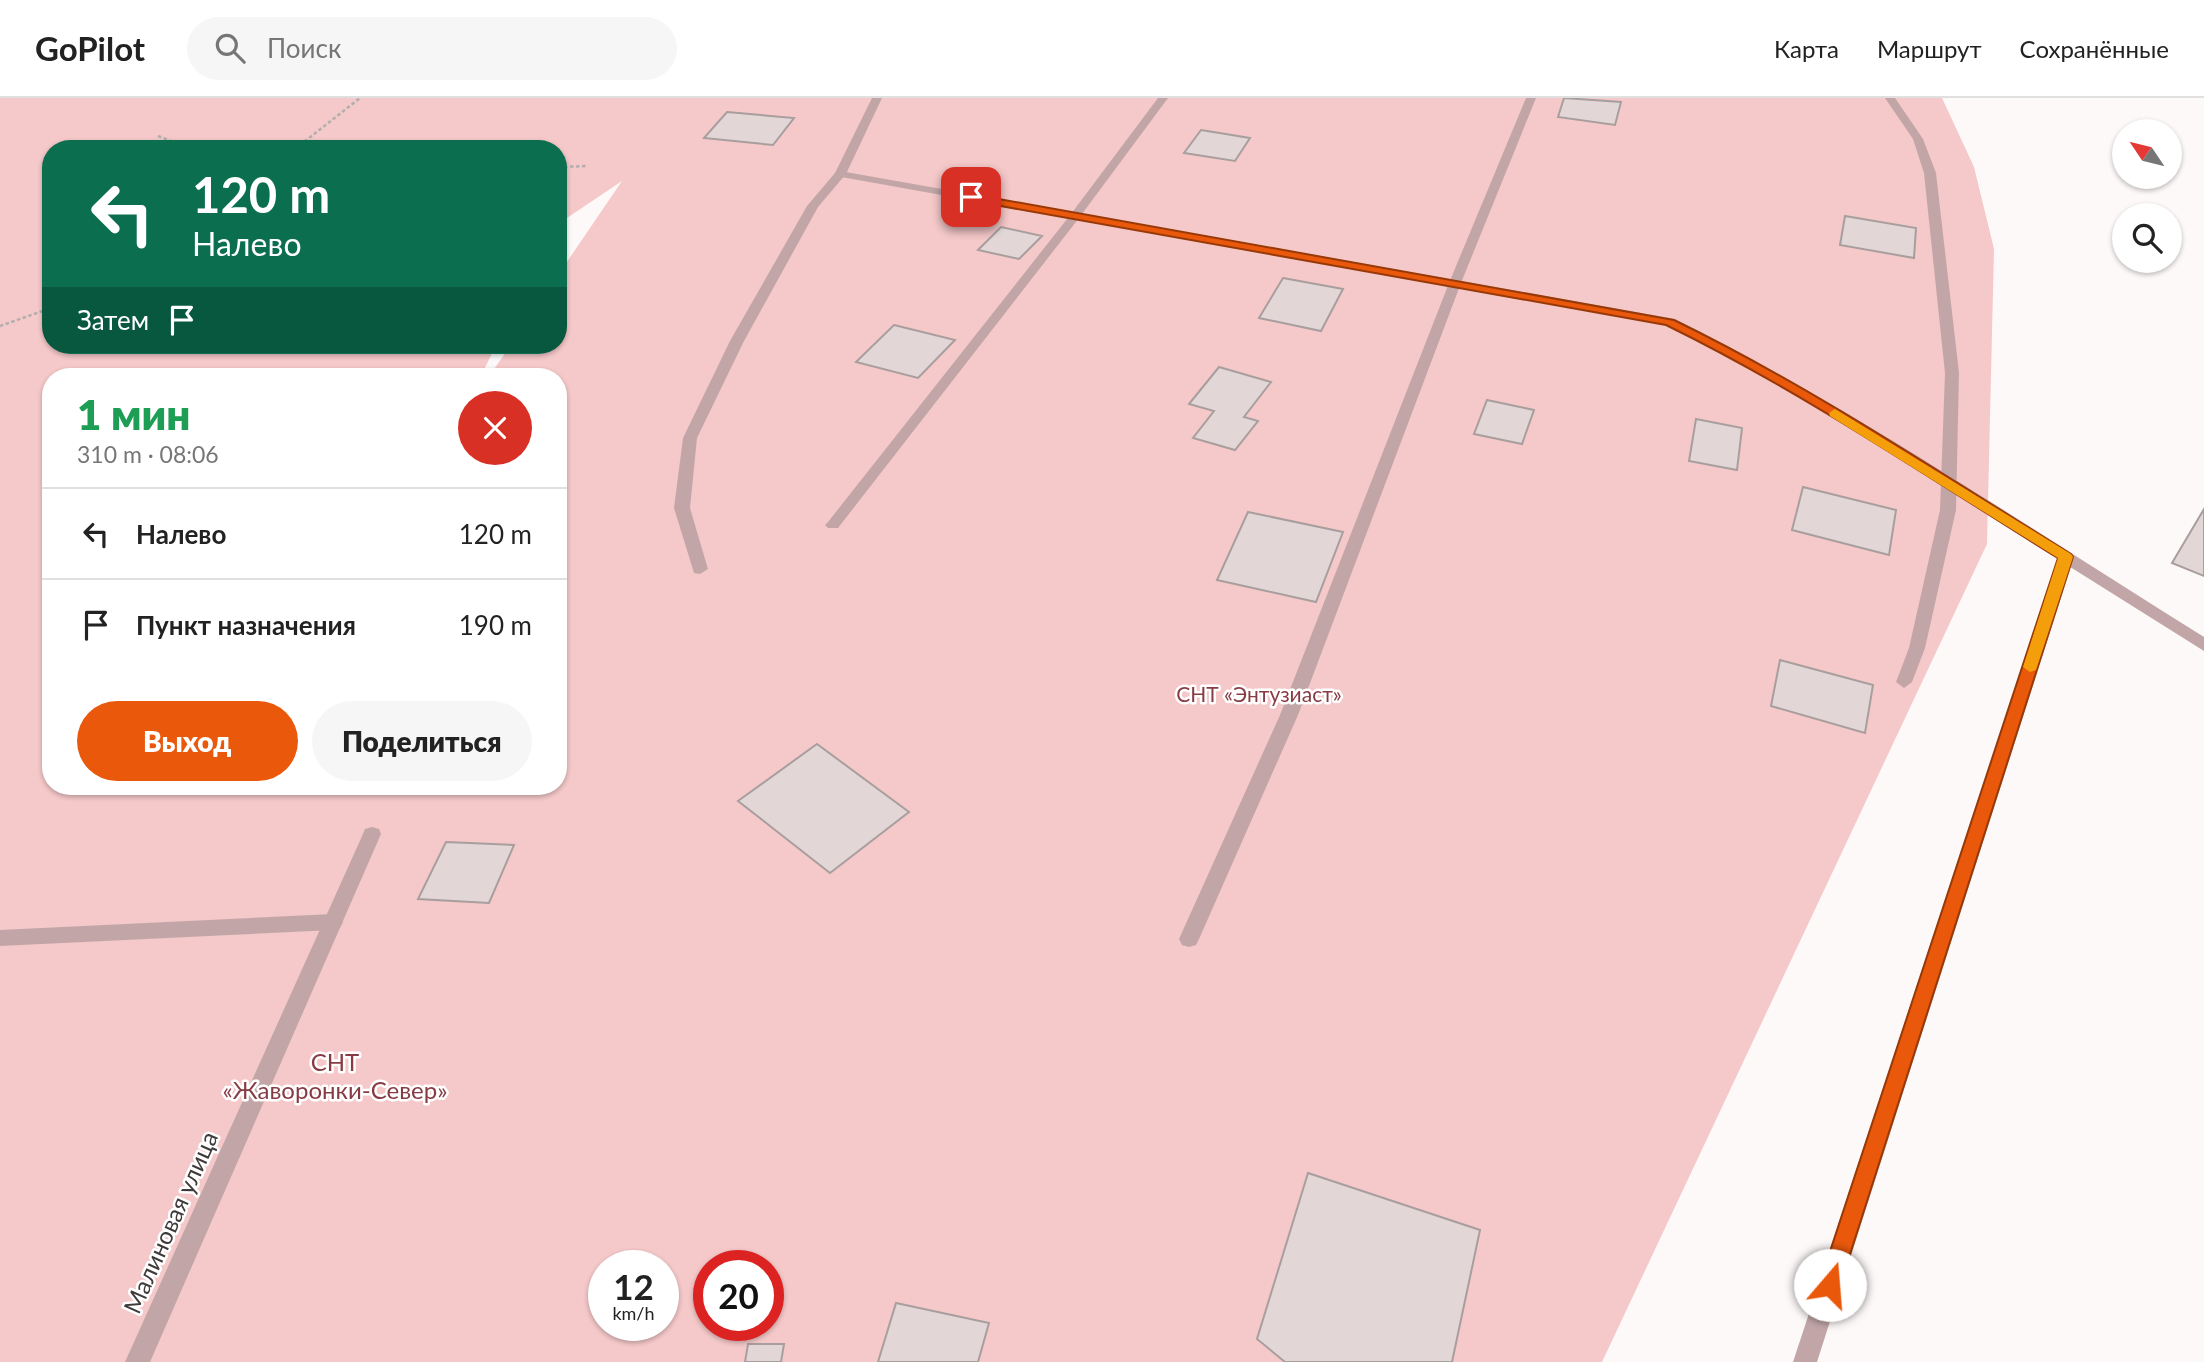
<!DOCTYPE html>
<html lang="ru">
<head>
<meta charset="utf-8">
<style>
  :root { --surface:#fff; --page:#f6f6f6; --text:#222; --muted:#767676; --line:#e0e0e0; --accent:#ea580c }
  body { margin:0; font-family:Lato,sans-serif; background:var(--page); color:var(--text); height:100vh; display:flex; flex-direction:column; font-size:26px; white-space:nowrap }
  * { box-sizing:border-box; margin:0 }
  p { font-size:23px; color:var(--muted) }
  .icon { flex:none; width:38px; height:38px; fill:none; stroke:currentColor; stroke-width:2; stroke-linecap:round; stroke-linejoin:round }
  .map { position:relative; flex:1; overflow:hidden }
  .side { position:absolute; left:42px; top:270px; width:525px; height:427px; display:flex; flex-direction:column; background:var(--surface); border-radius:28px; box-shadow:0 2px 5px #0004 }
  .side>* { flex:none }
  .banner { position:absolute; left:42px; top:42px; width:525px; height:214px; border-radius:28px; box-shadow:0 2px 5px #0004; background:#0b6e4f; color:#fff; overflow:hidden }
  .needle { width:46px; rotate:305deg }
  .controls { position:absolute; left:2112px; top:21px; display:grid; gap:14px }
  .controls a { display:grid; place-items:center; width:70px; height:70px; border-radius:50%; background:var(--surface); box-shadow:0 2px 5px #0004; font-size:35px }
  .speed { position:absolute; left:588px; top:1152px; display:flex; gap:14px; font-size:35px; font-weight:700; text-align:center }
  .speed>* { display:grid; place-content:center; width:91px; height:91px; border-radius:50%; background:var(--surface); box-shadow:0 2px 5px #0004; line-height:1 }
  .speed small { font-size:18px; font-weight:400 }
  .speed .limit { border:10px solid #d22; background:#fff; color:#111 }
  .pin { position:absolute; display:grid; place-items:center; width:60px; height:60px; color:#fff; margin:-30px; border-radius:14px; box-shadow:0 4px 10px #0006 }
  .me { position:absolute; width:77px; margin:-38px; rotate:18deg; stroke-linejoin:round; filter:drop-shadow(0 0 5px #0008) }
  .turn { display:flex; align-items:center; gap:24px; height:147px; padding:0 35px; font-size:32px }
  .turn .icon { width:91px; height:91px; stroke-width:2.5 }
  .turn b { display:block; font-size:49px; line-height:60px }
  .then { display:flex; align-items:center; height:66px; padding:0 35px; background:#0003; gap:14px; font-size:26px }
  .round { display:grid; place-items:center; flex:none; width:74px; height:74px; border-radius:37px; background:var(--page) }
  .summary { display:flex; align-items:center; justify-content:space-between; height:119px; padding:0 35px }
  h1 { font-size:42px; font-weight:800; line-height:52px; color:#1e9e55 }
  .primary-button { display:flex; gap:14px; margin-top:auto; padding:14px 35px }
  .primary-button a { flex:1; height:80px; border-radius:42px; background:var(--accent); color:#fff; font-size:28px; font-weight:800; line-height:80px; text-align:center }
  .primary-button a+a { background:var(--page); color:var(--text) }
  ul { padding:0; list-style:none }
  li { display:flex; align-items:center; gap:21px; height:91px; padding:0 35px; border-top:2px solid var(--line) }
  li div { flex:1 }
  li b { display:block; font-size:26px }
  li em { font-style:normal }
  header { display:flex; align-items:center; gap:42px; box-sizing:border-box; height:98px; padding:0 35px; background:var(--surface); border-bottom:2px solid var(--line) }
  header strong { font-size:33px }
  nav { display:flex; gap:38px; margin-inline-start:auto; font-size:24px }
  .search { width:490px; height:63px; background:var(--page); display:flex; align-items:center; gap:18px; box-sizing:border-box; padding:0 24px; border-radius:38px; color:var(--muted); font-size:26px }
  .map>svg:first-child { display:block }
</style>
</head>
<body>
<header>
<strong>GoPilot</strong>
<div class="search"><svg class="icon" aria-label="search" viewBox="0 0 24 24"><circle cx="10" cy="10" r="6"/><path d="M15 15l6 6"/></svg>Поиск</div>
<nav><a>Карта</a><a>Маршрут</a><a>Сохранённые</a></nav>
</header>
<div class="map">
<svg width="2204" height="1264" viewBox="0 0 2204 1264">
  <rect width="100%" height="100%" fill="#fef9f9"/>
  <path fill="#f5c8c9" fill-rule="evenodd" d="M0,0H1942L1974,69L1994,151L1987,446L1602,1264H0ZM51,51H558V126L622,83L558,177V247H511L489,278H558V688H51V278H481L496,247H51ZM604,1167H663V1227H604ZM709,1167H768V1227H709Z"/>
  <path fill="#e2d6d6" stroke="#a99e9e" stroke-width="2" d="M1564,0L1621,4L1615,27L1558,19Z
    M727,14L794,20L773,47L704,40Z
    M1201,32L1250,40L1235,63L1184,55Z
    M1845,118L1916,130L1914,160L1840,147Z
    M1001,129L1042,138L1019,161L978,152Z
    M1283,180L1343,191L1321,233L1259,220Z
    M894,227L955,242L918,280L856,264Z
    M1219,269L1271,284L1244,319L1258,323L1235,352L1193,340L1214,313L1189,306Z
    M1487,302L1534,312L1522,346L1474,336Z
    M1696,321L1742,330L1737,372L1689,363Z
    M1803,389L1896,412L1889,457L1792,432Z
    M2204,411V478L2172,465Z
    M1248,414L1343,434L1316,504L1217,482Z
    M1780,562L1873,587L1865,635L1771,608Z
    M817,646L909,714L830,775L738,703Z
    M446,744L514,747L489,805L418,801Z
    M1308,1075L1480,1132L1452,1264H1285L1257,1241Z
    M896,1205L989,1225L978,1264H878Z
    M748,1246H784L781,1264H745Z"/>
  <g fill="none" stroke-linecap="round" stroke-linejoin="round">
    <path stroke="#b3aeae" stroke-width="2.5" stroke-dasharray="3.5 2.5" stroke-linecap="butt" d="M158,38L191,51
      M295,51L360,0
      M558,69L588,68
      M0,228L51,210"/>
    <path fill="#c2a6a7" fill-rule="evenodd" d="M872,0H882L846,76L818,109L744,243L697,340L690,410L708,471L700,476L694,475L674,410L683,340L730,243L807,108L835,75Z
      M1158,0H1168L1079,120L838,430H828L825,427L828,424L1071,116Z
      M1526,0H1536L1461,185L1298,617L1199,841L1196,847L1189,849L1182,847L1179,841L1280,617L1449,185Z
      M1885,0H1895L1923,41L1936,75L1959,275L1956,412L1925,550L1912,584L1904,590L1896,584L1909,550L1940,412L1945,275L1924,75L1913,41Z
      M2066,454L2074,459L1817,1264H1793L2058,459Z
      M333,816L340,818L343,824L340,830L333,832L0,848V832Z"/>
    <path fill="#c2a6a7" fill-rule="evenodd" d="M840,73L1675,221C1859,313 2030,431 2204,539V553L1819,311L1737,263L1666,227L836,78L834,76Z
      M372,729L379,731L381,736L150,1264H125L363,736L365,731Z"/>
  </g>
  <path fill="#ea580c" stroke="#983908" stroke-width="2" d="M971,96L1674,222C1812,289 1940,375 2071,456L2073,459L1838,1194L1830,1197L1822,1194L1819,1187L2058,460C1929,380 1803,294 1666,227L967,102V97Z"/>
  <path fill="#f59e0b" d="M1835,311L2071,456L2073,459L2036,572L2030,574L2023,569L2058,460L1830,318L1829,315Z"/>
  <g text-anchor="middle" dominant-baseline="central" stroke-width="5" stroke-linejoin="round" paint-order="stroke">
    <g font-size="21" fill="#873c44" stroke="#fff">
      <text x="1259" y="595">СНТ «Энтузиаст»</text>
    </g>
    <g font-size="24" fill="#873c44" stroke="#fff">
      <text x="335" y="963">СНТ<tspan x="335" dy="28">«Жаворонки-Север»</tspan></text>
    </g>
    <g font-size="24" fill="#403b3b" stroke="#fff">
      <text transform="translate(170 1124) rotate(-66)">Малиновая улица</text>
    </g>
  </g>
</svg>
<div class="controls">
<a><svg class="needle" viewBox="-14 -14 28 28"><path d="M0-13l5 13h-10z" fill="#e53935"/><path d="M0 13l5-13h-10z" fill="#767676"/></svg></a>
<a><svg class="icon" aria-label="search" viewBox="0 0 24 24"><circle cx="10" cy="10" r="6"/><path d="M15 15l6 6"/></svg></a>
</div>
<div class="speed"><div>12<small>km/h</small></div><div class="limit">20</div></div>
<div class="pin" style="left:971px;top:99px;background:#d93025"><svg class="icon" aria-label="arrive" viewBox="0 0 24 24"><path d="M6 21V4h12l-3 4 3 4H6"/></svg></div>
<svg class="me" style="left:1830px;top:1187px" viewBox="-20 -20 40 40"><circle r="19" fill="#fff"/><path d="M0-13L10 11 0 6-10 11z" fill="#ea580c"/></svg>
<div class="banner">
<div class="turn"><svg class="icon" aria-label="left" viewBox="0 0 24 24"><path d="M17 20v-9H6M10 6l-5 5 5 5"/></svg><div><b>120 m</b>Налево</div></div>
<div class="then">Затем<svg class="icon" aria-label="arrive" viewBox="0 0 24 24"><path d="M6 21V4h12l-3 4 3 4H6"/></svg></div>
</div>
<section class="side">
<div class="summary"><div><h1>1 мин</h1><p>310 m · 08:06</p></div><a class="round" style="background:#d93025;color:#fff"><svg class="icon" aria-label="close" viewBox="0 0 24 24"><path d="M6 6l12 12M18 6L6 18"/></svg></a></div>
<ul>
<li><svg class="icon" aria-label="left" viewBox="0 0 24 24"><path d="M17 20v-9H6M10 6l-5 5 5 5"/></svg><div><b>Налево</b></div><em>120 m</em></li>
<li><svg class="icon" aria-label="arrive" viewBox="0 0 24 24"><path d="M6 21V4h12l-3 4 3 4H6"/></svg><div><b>Пункт назначения</b></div><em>190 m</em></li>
</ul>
<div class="primary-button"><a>Выход</a><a>Поделиться</a></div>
</section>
</div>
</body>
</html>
